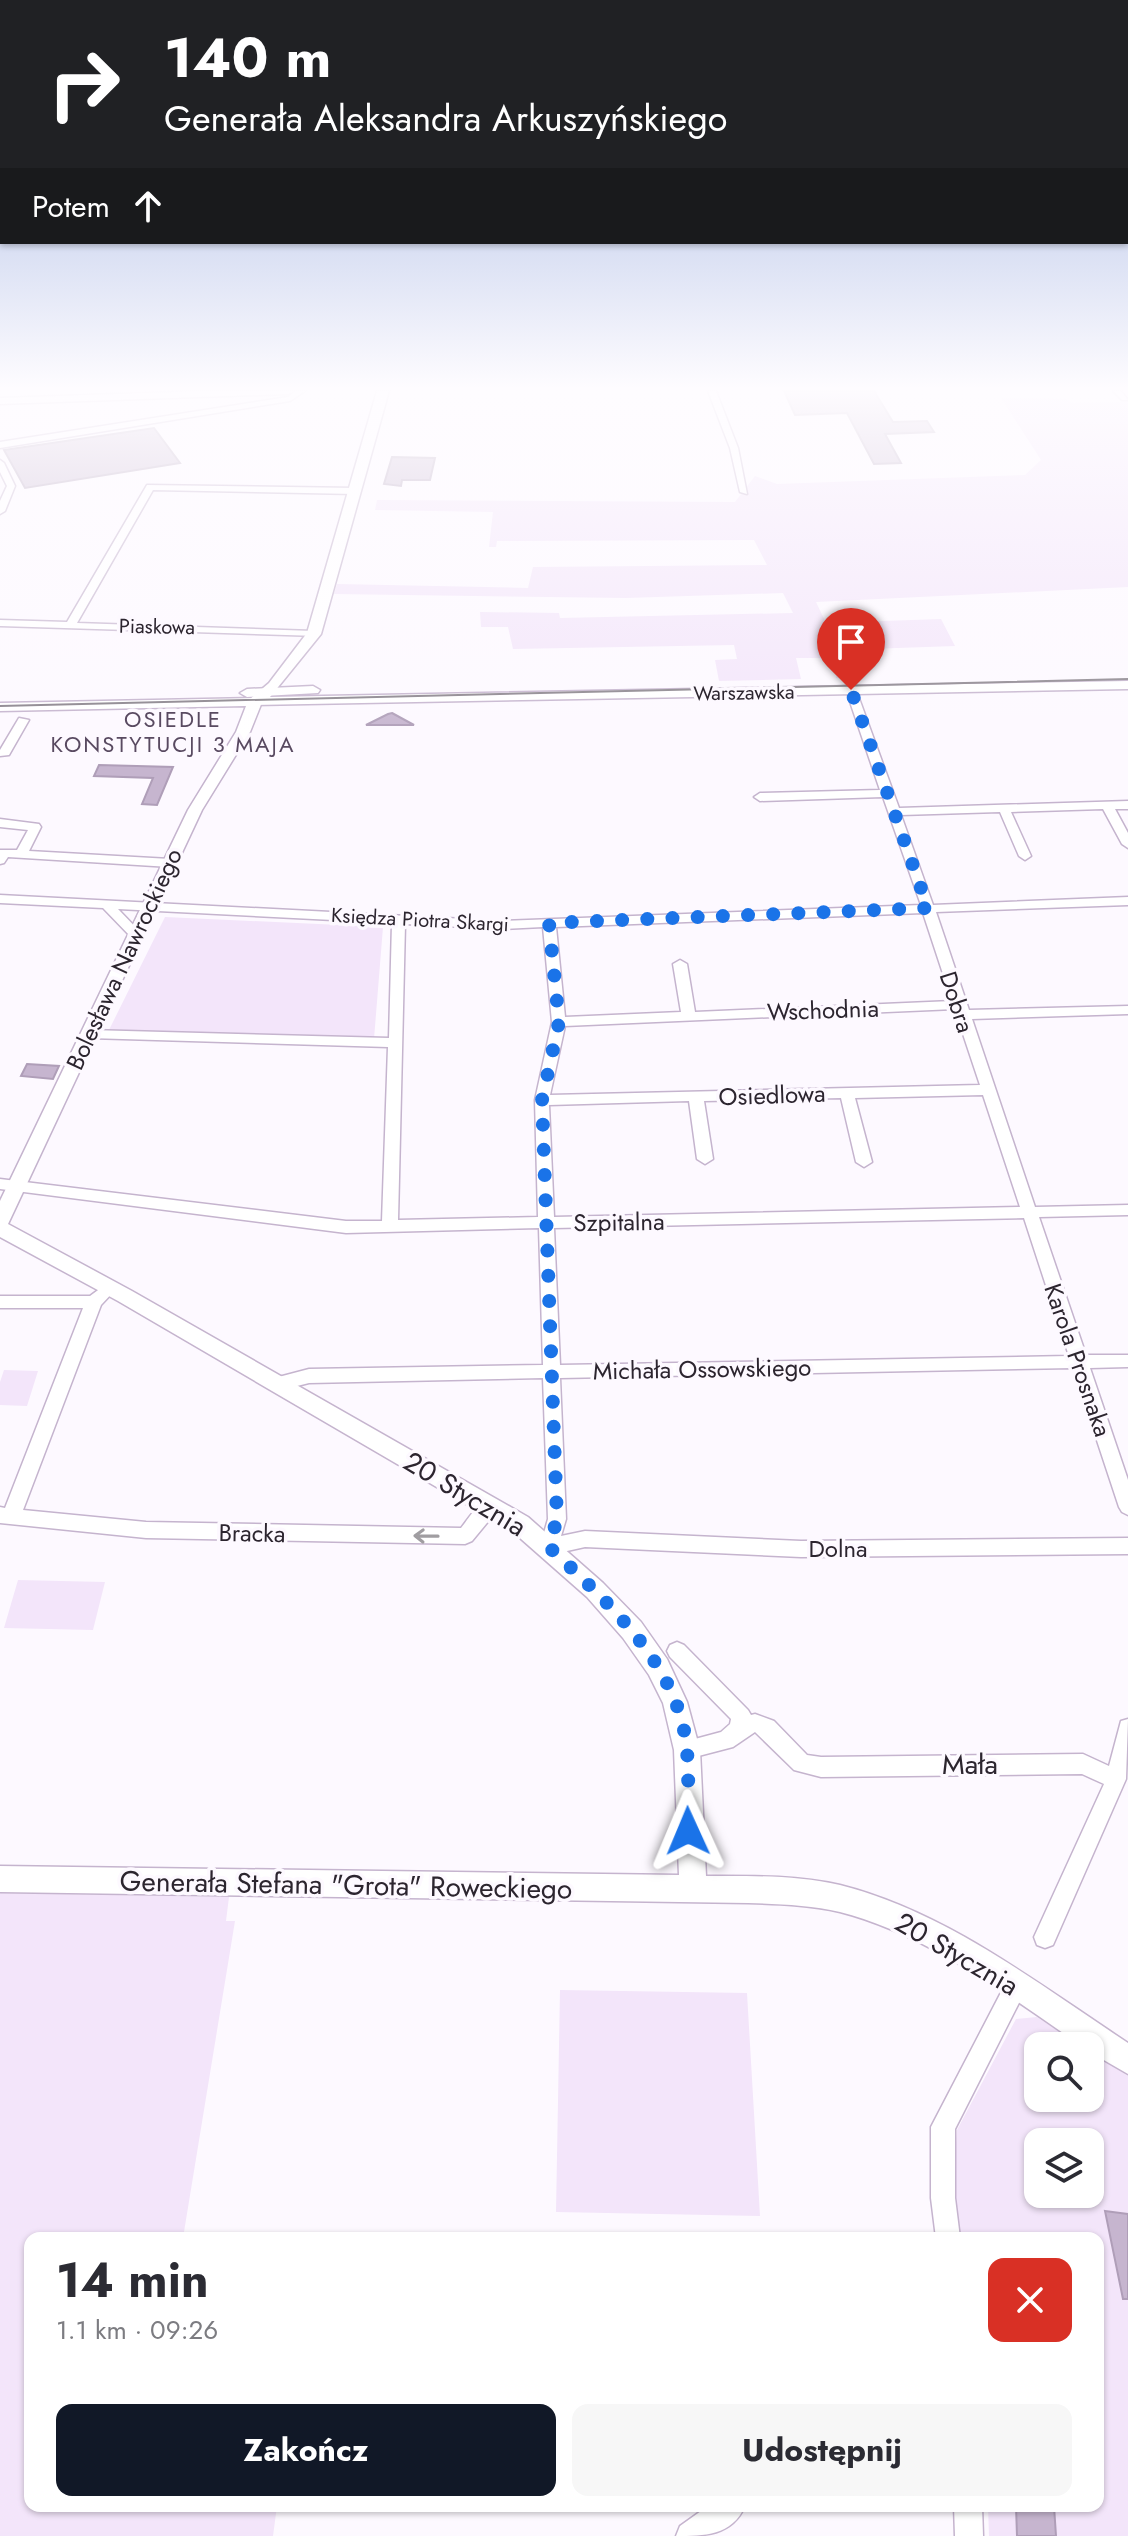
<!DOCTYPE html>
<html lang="pl">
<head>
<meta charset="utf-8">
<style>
  :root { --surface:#fff; --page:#f7f7f7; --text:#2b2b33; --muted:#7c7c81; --accent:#111827 }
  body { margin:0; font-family:Jost,sans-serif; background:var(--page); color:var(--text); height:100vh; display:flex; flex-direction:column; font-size:30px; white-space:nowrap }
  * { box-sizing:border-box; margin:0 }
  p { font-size:26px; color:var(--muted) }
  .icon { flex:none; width:44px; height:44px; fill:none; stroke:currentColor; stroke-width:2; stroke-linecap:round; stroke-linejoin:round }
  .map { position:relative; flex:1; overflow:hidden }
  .sheet { position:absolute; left:24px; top:2232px; width:1080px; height:280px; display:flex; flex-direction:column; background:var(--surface); border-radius:16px; box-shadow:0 2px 6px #0004 }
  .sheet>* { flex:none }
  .hud { position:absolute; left:0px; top:0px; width:1128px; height:244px; box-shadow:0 2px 6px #0004; background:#202124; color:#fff; overflow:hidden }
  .controls { position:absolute; left:1024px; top:2032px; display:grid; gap:16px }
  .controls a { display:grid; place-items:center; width:80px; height:80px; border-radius:16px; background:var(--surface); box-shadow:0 2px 6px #0004; font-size:40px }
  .pin { position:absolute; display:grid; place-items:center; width:68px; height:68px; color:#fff; margin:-82px -34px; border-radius:50% 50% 50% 0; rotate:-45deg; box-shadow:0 0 8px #0007 }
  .pin .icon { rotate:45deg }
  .me { position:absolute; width:88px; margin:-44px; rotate:359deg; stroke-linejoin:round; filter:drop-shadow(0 0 6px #0008) }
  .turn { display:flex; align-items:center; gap:28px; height:168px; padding:0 32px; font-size:36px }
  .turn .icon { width:104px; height:104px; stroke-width:2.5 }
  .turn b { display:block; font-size:56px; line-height:68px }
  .then { display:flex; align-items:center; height:76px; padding:0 32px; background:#0003; gap:16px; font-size:30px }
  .round { display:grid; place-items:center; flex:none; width:84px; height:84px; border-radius:16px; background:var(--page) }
  .overview { display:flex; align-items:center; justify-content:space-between; height:136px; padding:0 32px }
  h1 { font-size:48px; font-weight:700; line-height:60px }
  .action { display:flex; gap:16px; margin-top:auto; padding:16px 32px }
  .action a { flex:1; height:92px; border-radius:16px; background:var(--accent); color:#fff; font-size:32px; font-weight:700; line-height:92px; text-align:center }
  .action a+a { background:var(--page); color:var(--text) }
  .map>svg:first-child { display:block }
</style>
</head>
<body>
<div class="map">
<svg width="1128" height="2536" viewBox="0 0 1128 2536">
  <rect width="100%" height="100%" fill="#fdf9ff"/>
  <path fill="#f3e5fa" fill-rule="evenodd" d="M1001,398L1067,399L1071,403L1128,402V587L816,602L826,623L941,619L955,646L840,650V656H857L858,679L836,678L837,658H796L801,679L719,681L715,660L737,659L734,645L513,649L508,627H481L480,612L559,613L560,618L793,613L783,593L626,598L334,594L337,584L528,588L533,567L767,565L754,540L497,541L496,547H489L493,512L375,510L377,500L735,502L755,476L777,484L1025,475L1041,460Z
    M165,917L383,927L374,1039L108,1032Z
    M4,1370L38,1371L27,1406L0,1405V1382Z
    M18,1580L105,1582L93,1630L4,1628Z
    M0,1893L229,1897L226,1921H235L183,2238H30V2506H277L273,2536H0Z
    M560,1990L747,1993L760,2216L556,2212Z
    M1037,2017L1081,2046H1038V2098H1090V2051L1128,2076V2536H989L988,2506H1098V2238H961L953,2180L957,2130L1016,2019ZM1038,2142H1090V2194H1038Z"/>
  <path fill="#c6b5cf" stroke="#af9eb8" stroke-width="2" d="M784,391H874L893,422L927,421L934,432L885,434L901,463L874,464L847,413L795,415Z
    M154,428L180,463L25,488L4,450Z
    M392,457L435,458L430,480H402L401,486L384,484Z
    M392,713L414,725H366L388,714Z
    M99,765L173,767L157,805L142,804L153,778L94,776Z
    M27,1064L59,1066L53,1079L21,1076Z
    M1105,2211L1128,2214V2299H1123Z
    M1016,2506H1054L1056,2536H1017Z"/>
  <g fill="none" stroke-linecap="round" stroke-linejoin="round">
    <g stroke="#c5b4ce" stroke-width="3">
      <path id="minor" d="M296,391H305L290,401L0,448V442L288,397Z
        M708,391H716L738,448L747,494L740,492L730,448Z
        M1113,391H1121L1128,400H1122Z
        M0,460L4,463L15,486L5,511L0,514V501L7,486L0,472Z
        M147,485L355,488L359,491L355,494L153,490L77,623L314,631L318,632V636L0,626V620L67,622Z
        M851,687L856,690L899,808L1128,801V809H1115L1128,833V848L1122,844L1103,809L1011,812L1031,856L1025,860L1019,856L1000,812L901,815L933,905L1128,897V905L936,912L969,1010L1128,1006V1014L972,1019L1035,1207L1128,1205V1215L1039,1217L1086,1355H1128V1367L1090,1368L1128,1480V1515L1122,1512L1119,1507L1073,1368L560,1378L566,1519L561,1536L585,1531L801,1541L1128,1538V1554L801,1557L585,1547L549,1555L542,1553L540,1547L548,1519L543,1378L309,1383L277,1391L271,1389L268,1384L271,1379L309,1369L543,1365L539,1228L346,1233L0,1189V1179L346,1221H382L388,1047L89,1038L82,1034L89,1030L389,1038L392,923L118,909L143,935L137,939L132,938L103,908L0,903V895L504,921L921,905L883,797L760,801L754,797L760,793L880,790L846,690ZM923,913L952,1001L695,1012L687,964L680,960L673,964L681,1012L565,1017L556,927ZM405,924L504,929L543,927L552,1022L535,1100L538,1217L398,1220ZM955,1009L954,1015L958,1019L980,1085L550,1095L565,1026ZM983,1095L1020,1207L554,1217L549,1105L689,1101L697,1159L705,1164L713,1159L704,1101L841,1098L856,1162L864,1167L872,1162L855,1098ZM1024,1218L1069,1356L560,1365L554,1228Z
        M19,718L29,720L9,755L0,756V750Z
        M0,819L39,824L41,827L29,851L170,859L176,863L170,867L8,857L4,863L0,864V850H17L28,830L0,827Z
        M109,1282L117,1288L101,1305L23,1510L146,1522L461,1528C470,1517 481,1496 496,1502L499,1507L496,1512L472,1541L465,1544L146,1538L0,1523V1507L5,1508L83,1308H0V1296H90Z
        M677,1642L684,1645L748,1710L751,1715L755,1714L774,1721L807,1755L821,1757L1083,1754L1109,1766L1121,1721L1128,1719L1126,1779L1053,1945L1045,1948L1037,1945L1034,1937L1104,1784L1082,1774L821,1777L794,1770L755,1732L733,1747L687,1759L680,1757L677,1750L680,1743L721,1732L730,1724L731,1719L670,1657L667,1651L670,1645Z
        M1016,1976L1024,1979L1027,1987L955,2129V2198L960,2238H936L931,2198V2127L1008,1979Z
        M708,2506H745C732,2536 704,2536 676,2536L680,2526Z
        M954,2506H982L983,2536H955Z"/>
    </g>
    <g stroke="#c5b4ce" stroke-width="3">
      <path id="tertiary" d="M313,686L320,690L318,693L247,697L240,693L247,689Z
        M255,698L262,702L250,732L202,810L8,1224L132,1291L528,1517L603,1583L641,1622L667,1659L687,1702L700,1750L706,1876C750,1876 796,1875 840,1885C947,1912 1038,1984 1128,2043V2074L1090,2052V2046H1082C1007,1995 929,1935 840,1912C810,1905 779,1904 748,1903L0,1892V1866L679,1875L674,1750L663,1703L649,1675L623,1638L587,1597L512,1531L118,1301L0,1237V1201L188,810L236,732L246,706L0,711V703Z"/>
    </g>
    <g stroke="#c5b4ce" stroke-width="3">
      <path id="secondary" d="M205,391H294L288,394L0,404V398Z
        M377,391H389L321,634L270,697L1128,681V689L250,705V699L269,683L307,633Z"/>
    </g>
    <use href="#minor" fill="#fff" fill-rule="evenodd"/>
    <use href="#tertiary" fill="#fff" fill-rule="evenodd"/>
    <use href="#secondary" fill="#fff" fill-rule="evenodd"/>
    <path stroke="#88828a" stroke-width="2" d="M0,706L1128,679"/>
  </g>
  <defs><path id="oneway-shaft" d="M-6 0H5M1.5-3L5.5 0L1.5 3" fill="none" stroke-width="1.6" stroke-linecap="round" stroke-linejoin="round" transform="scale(2)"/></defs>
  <use stroke="#a09da1" href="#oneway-shaft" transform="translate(426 1536) rotate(-179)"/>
  <linearGradient id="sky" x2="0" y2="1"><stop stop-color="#98addf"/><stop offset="0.52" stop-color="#fefcff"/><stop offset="1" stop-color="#fefcff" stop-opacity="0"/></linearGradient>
  <rect width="1128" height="746" fill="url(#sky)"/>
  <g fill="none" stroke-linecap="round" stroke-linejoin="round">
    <path stroke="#1a73e8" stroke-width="14" stroke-dasharray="0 25.2" d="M688,1831C688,1804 689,1777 687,1751C680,1665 607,1602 549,1547L557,1519L542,1100L559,1022L549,923L928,908L851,690"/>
  </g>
  <g text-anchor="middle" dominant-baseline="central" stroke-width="7" stroke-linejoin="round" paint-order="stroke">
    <g font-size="20" fill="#2c252f" stroke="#fdf9ff">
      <text transform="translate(157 627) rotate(1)">Piaskowa</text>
      <text transform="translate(744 693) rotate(-1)">Warszawska</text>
      <text transform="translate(420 920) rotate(3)">Księdza Piotra Skargi</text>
    </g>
    <g font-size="22" letter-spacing="2" fill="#594a61" stroke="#fdf9ff">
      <text x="173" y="719">OSIEDLE<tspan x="173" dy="25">KONSTYTUCJI 3 MAJA</tspan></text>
    </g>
    <g font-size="24" fill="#2c252f" stroke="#fdf9ff">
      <text transform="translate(124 959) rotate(-65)">Bolesława Nawrockiego</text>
      <text transform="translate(957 1002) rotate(72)">Dobra</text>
      <text transform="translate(823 1010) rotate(-2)">Wschodnia</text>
      <text transform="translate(772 1095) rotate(-2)">Osiedlowa</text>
      <text transform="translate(619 1222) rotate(-1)">Szpitalna</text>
      <text transform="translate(1078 1360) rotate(71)">Karola Prosnaka</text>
      <text transform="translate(702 1369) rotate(-1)">Michała Ossowskiego</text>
      <text transform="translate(252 1533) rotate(1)">Bracka</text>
      <text x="838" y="1548">Dolna</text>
    </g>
    <g font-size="28" fill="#2c252f" stroke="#fdf9ff">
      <text transform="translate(465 1494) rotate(31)">20 Stycznia</text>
      <text x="970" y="1764">Mała</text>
      <text transform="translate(346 1885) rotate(1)">Generała Stefana "Grota" Roweckiego</text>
      <text transform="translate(957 1954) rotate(30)">20 Stycznia</text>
    </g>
  </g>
</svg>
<div class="controls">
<a><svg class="icon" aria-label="search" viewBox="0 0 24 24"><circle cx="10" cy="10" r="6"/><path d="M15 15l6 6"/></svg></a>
<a><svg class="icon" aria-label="layers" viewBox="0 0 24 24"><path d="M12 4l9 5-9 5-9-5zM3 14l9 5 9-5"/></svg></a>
</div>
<div class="pin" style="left:851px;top:690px;background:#d93025"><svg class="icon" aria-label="arrive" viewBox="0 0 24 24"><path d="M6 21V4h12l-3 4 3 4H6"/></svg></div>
<svg class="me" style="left:688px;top:1831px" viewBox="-20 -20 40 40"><path d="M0-17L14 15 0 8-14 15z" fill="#1a73e8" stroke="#fff" stroke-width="4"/></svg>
<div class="hud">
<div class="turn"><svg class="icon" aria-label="right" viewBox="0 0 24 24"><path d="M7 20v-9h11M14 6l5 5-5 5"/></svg><div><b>140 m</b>Generała Aleksandra Arkuszyńskiego</div></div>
<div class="then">Potem<svg class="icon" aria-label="ahead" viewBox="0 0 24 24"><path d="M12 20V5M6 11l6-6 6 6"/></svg></div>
</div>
<section class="sheet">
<div class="overview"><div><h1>14 min</h1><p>1.1 km · 09:26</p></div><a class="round" style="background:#d93025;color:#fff"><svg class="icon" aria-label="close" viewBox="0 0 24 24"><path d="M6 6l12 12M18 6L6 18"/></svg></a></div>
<div class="action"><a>Zakończ</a><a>Udostępnij</a></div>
</section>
</div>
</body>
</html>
